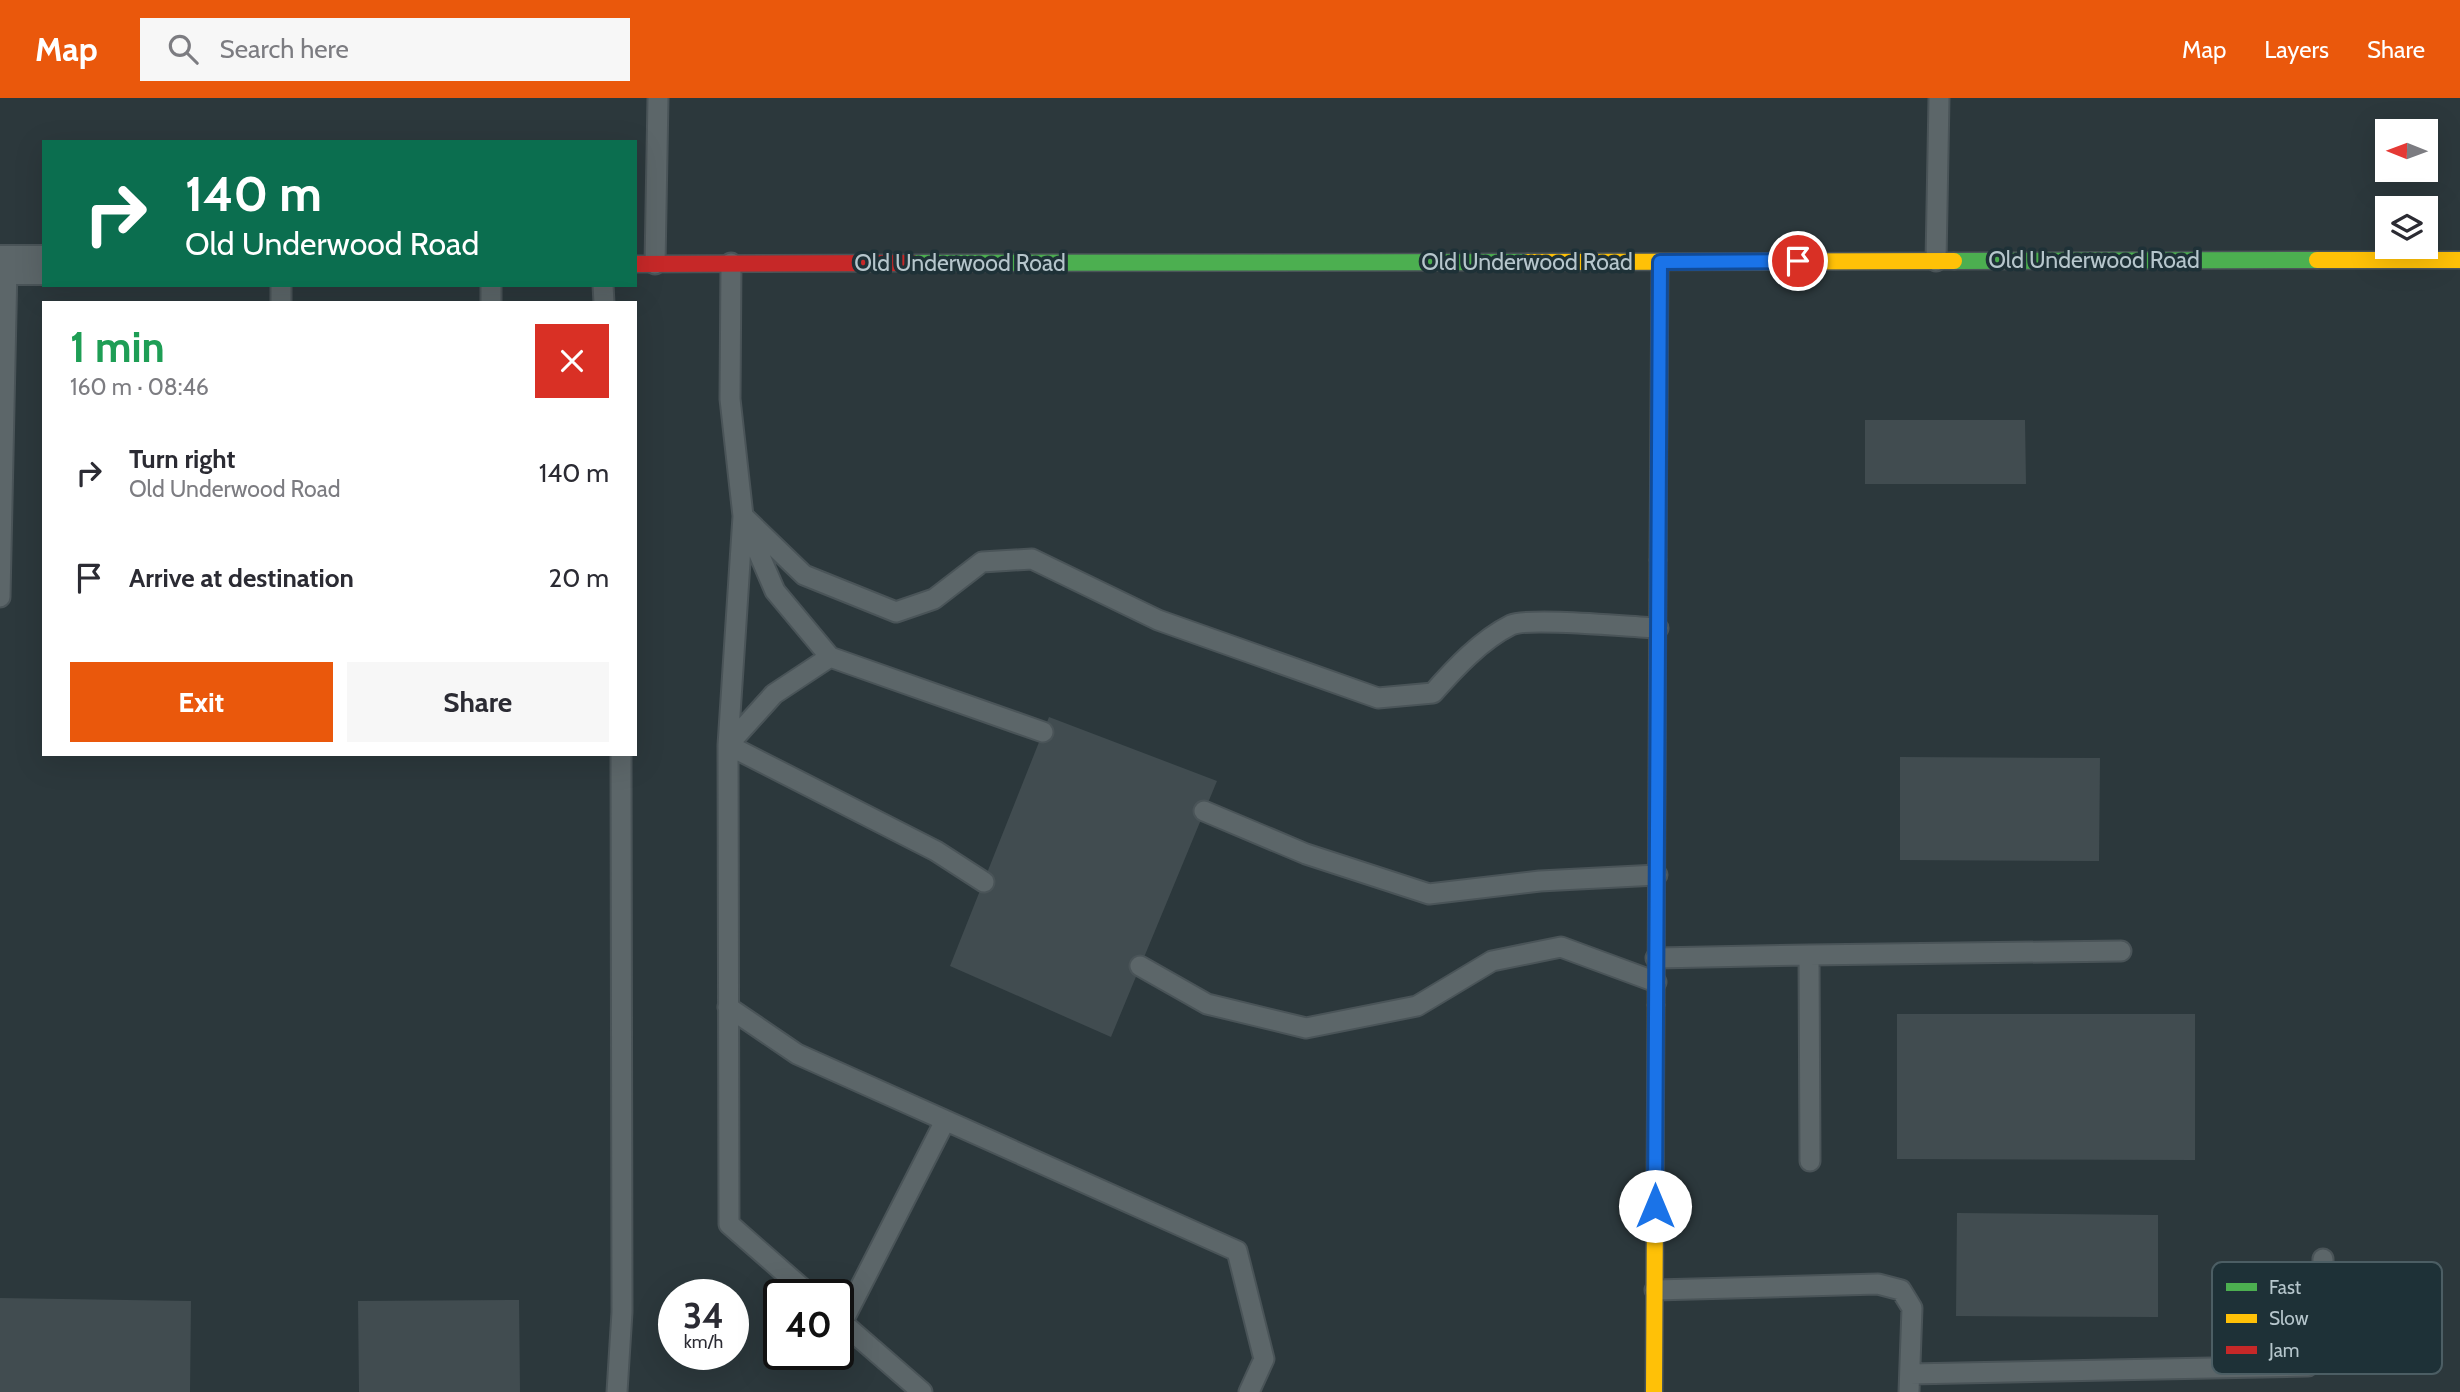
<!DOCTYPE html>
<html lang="en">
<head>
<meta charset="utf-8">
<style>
  :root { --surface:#fff; --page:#f7f7f7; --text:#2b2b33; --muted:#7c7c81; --accent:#ea580c }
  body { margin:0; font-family:Cabin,sans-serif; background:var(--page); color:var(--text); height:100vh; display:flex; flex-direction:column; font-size:26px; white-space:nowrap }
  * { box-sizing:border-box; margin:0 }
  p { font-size:23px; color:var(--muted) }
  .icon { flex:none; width:38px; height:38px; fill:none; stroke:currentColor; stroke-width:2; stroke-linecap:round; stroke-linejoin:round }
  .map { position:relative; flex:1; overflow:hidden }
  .panel { position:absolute; left:42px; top:203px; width:595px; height:455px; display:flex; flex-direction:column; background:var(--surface); border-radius:0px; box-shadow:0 7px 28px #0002 }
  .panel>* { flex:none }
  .top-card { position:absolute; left:42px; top:42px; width:595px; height:147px; border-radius:0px; box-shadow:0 7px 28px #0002; background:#0b6e4f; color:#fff; overflow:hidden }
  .needle { width:46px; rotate:271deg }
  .controls { position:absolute; left:2375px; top:21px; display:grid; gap:14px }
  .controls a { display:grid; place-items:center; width:63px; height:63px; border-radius:0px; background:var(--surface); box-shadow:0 7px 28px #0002; font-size:35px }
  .speed { position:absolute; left:658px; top:1181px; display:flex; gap:14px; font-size:35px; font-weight:700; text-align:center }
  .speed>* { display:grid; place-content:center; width:91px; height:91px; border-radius:50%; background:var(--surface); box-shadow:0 7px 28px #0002; line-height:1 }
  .speed small { font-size:18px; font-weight:400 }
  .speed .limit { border:4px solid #111; border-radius:10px; background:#fff; color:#111 }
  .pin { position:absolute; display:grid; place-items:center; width:60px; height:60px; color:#fff; margin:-30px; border:4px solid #fff; border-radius:50%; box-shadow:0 2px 7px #0007 }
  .me { position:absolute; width:77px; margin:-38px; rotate:0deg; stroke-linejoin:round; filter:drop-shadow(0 0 5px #0008) }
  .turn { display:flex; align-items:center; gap:24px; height:147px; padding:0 28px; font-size:32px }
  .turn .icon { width:91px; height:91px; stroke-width:2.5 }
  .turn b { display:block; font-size:49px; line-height:60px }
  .round { display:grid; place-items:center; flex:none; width:74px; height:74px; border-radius:0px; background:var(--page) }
  .headline { display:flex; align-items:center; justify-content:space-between; height:119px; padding:0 28px }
  h1 { font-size:42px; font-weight:700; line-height:52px; color:#1e9e55 }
  .action { display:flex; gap:14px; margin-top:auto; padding:14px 28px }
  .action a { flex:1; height:80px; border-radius:0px; background:var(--accent); color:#fff; font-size:28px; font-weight:700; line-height:80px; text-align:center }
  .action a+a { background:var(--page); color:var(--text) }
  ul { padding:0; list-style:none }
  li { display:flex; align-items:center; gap:21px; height:105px; padding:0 28px }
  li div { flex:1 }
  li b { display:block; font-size:26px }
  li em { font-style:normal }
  header { display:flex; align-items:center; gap:42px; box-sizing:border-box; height:98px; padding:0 35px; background:var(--accent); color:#fff }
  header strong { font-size:33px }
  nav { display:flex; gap:38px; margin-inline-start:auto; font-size:24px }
  .search { width:490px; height:63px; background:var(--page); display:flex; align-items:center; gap:18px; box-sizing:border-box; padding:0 24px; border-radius:0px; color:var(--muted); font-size:26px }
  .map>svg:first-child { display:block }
</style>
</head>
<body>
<header>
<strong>Map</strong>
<div class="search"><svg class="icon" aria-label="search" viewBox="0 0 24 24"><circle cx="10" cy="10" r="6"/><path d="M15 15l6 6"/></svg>Search here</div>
<nav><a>Map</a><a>Layers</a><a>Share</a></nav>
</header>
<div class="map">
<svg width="2460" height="1294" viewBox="0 0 2460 1294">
  <rect width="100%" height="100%" fill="#2c383c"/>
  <path fill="#414c50" d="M1865,322H2025L2026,386H1865Z
    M1049,619L1217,683L1111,939L950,868Z
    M1900,659L2100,660L2099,763L1900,762Z
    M1897,916H2195V1062L1897,1061Z
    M1957,1115L2158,1117V1219L1956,1218Z
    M0,1200L191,1203L190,1294H0Z
    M519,1202L520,1294H359L358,1203Z"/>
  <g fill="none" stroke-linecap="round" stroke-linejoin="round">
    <g stroke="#4a5458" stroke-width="23">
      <path id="lane" d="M1936,163L1939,0
        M731,165L730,301L743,418L804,477L896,514L934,501L982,464L1032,461L1158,522L1378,600L1433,595C1455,570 1481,542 1511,527C1529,519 1632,529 1658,530
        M655,166L658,0
        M281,187V205
        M603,187L604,205
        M491,205V187
        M743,418L728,647L729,1126L810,1197
        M747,428L775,493L830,559L1043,634
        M0,499L7,167
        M830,559L774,596L728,647L936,753L984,784
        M1204,713L1306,756L1429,796L1540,783L1657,777
        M1809,857L2121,853
        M1656,860L1809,857L1810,1063
        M1140,868L1207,906L1306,930L1417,908L1492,863L1561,849L1656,884
        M728,909L797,956L1237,1153L1264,1261L1249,1294
        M1655,1192L1878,1186L1901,1192L1912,1210L1909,1294
        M838,1221L922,1294
        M842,1225L945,1023
        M1910,1276L2308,1268L2323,1254V1161
        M617,1294L622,1214L621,656"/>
    </g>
    <g stroke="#4a5458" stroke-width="42">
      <path id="street" d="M0,167H44"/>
    </g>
    <g stroke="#4a5458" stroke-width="19">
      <path id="fast" d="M1954,163L2317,162
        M912,165L1528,164
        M1656,907L1658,462"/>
    </g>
    <g stroke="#4a5458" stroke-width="19">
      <path id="slow" d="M2317,162H2460
        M1528,164L1954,163
        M1654,1294L1656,907"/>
    </g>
    <g stroke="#4a5458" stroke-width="19">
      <path id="jam" d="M635,166L912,165
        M1658,462L1660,164"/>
    </g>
    <use href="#lane" stroke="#5c6669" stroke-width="19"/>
    <use href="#street" stroke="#5c6669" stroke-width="38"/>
    <use href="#fast" stroke="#4caf50" stroke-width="16"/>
    <use href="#slow" stroke="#ffc107" stroke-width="16"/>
    <use href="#jam" stroke="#c62828" stroke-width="16"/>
  </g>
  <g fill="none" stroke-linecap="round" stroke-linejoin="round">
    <g stroke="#114b97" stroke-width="18">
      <path id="route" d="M1655,1108L1660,164L1798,163"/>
    </g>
    <use href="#route" stroke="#1a73e8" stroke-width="12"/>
  </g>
  <g text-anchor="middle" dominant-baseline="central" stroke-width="7" stroke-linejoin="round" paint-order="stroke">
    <g font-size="23" fill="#b6c6cc" stroke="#1e3137">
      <text x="2094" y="162">Old Underwood Road</text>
      <text x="1527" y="164">Old Underwood Road</text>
      <text x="960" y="165">Old Underwood Road</text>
    </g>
  </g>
  <rect x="2212" y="1164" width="230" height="112" rx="10" fill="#1e3137" stroke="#4c5e64" stroke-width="2"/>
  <rect x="2226" y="1185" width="31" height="8" fill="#4caf50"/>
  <rect x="2226" y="1216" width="31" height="9" fill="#ffc107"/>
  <rect x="2226" y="1248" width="31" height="8" fill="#c62828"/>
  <g font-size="19" fill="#b6c6cc">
    <text x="2269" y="1196">Fast</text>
    <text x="2269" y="1227">Slow</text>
    <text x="2269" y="1259">Jam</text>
  </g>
</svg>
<div class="controls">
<a><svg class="needle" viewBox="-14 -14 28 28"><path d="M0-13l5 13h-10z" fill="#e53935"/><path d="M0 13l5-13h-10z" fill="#7c7c81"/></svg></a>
<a><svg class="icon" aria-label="layers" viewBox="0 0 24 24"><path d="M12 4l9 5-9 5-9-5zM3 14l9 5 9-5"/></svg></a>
</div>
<div class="speed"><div>34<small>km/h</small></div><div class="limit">40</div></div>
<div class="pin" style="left:1798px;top:163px;background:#d93025"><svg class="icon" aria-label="arrive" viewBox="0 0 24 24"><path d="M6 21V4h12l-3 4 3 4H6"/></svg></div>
<svg class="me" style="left:1655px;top:1108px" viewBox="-20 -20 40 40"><circle r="19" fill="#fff"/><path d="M0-13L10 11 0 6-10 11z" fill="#1a73e8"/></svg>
<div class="top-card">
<div class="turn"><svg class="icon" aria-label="right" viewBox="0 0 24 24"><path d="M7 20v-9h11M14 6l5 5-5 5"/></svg><div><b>140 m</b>Old Underwood Road</div></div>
</div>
<section class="panel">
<div class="headline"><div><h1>1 min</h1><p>160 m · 08:46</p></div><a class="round" style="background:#d93025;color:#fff"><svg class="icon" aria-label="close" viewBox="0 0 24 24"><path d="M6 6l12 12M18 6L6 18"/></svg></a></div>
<ul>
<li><svg class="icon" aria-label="right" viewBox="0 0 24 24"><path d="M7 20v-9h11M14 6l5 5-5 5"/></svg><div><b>Turn right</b><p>Old Underwood Road</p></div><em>140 m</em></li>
<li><svg class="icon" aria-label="arrive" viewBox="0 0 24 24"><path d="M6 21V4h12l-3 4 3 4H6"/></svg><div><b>Arrive at destination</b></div><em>20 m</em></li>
</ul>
<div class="action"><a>Exit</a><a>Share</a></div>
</section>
</div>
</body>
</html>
